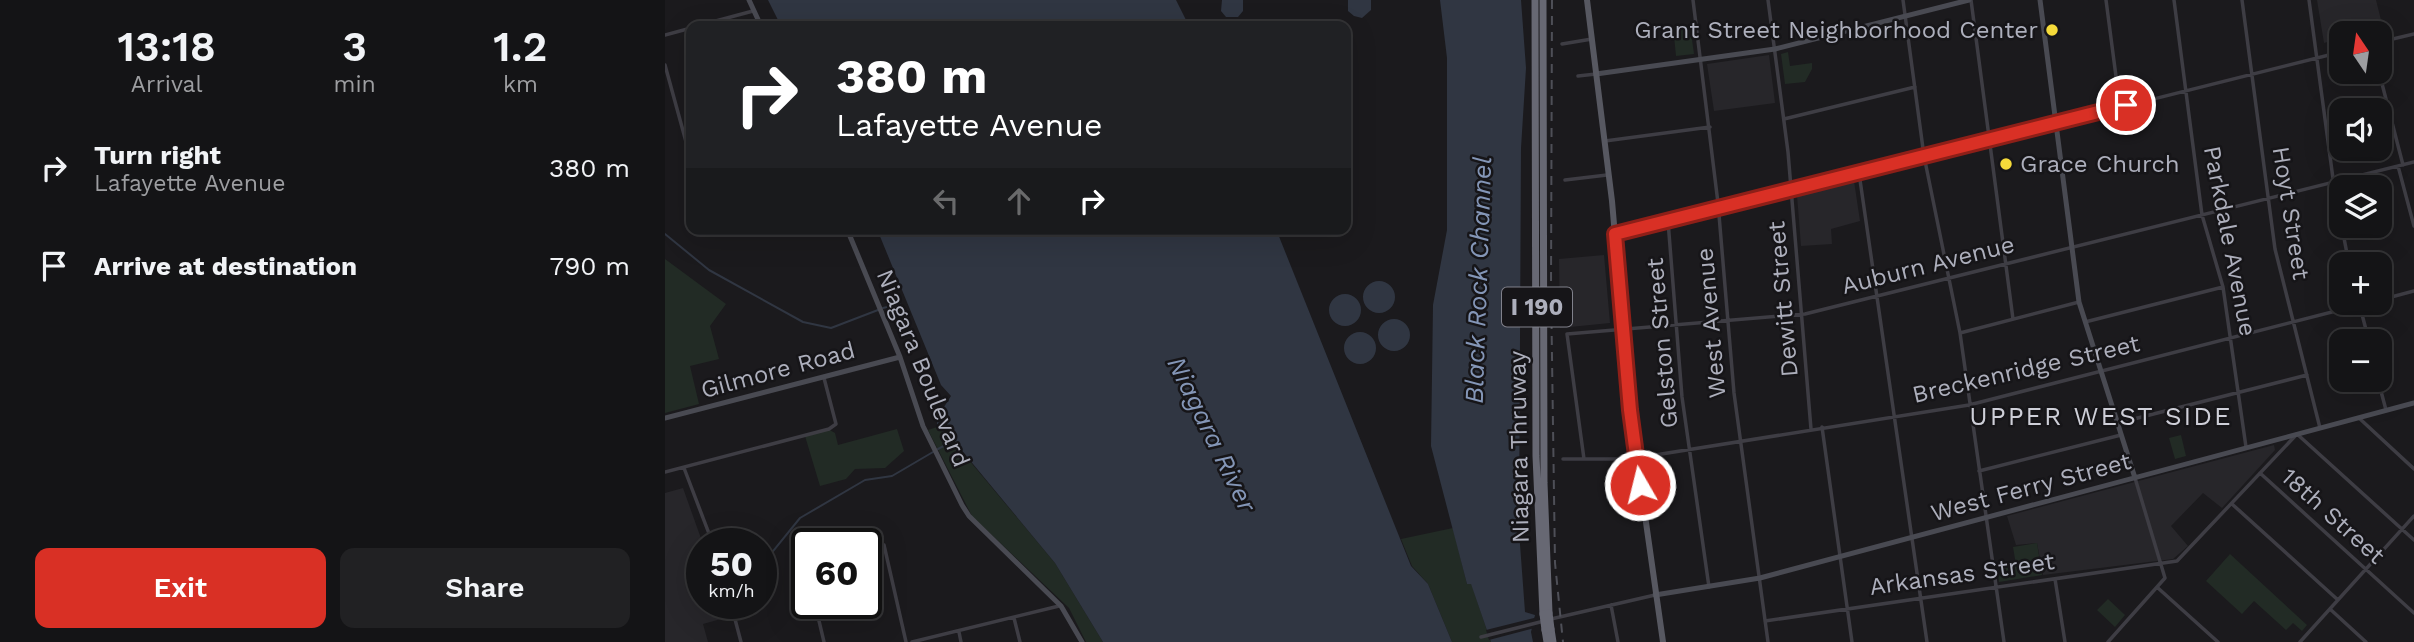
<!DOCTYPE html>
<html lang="en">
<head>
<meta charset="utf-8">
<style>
  :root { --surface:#141416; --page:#212123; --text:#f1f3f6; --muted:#9d9ea1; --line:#333335; --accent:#d93025 }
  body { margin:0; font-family:"Work Sans",sans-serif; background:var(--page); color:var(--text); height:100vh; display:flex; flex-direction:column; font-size:26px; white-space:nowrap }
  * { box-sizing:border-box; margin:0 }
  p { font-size:23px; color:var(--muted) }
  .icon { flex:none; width:38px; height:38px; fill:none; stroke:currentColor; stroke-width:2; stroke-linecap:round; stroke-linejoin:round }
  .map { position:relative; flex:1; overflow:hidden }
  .details { display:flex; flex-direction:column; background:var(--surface); width:665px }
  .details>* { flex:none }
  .hud { position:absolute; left:21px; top:21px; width:665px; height:214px; border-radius:14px; box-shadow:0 7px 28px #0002,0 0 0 2px var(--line); background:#202124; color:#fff; overflow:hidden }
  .needle { width:46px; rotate:347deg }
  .fabs { position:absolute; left:1664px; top:21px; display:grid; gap:14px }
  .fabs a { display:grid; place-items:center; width:63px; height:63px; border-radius:14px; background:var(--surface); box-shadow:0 7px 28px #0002,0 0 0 2px var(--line); font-size:35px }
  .speed { position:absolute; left:21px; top:528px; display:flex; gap:14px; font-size:35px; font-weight:700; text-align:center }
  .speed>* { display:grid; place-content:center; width:91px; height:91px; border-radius:50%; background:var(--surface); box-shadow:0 7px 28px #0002,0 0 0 2px var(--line); line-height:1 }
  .speed small { font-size:18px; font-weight:400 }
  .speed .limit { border:4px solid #111; border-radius:10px; background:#fff; color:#111 }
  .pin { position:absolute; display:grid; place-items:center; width:60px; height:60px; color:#fff; margin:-30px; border:4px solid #fff; border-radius:50%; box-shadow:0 2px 7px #0007 }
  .me { position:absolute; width:77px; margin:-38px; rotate:352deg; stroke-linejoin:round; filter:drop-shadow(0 0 5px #0008) }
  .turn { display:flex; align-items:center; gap:24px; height:147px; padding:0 35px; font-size:32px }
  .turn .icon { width:91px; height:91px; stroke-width:2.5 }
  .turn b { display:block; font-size:49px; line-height:60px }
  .lanes { display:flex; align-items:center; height:66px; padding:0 35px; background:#0003; justify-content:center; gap:35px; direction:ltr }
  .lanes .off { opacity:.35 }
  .eta { display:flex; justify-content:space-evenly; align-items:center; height:119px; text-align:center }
  .eta b { font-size:42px; font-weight:600; line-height:49px }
  .action { display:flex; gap:14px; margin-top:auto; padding:14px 35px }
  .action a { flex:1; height:80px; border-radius:14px; background:var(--accent); color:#fff; font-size:28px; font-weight:600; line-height:80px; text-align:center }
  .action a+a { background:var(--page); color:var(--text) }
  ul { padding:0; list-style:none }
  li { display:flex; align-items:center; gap:21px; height:98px; padding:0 35px }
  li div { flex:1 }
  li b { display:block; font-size:26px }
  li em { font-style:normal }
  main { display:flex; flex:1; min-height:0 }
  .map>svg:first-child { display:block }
</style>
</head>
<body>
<main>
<section class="details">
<div class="eta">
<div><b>13:18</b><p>Arrival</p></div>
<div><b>3</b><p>min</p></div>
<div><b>1.2</b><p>km</p></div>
</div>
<ul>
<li><svg class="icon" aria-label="right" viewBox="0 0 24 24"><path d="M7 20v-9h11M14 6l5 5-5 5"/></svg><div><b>Turn right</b><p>Lafayette Avenue</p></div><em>380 m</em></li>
<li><svg class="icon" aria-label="arrive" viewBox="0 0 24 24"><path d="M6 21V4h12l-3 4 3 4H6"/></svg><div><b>Arrive at destination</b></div><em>790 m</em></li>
</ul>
<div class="action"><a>Exit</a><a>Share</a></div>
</section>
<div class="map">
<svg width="1749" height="642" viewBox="0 0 1749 642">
  <rect width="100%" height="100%" fill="#1b1a1d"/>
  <path fill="#27262a" d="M1652,0H1711L1718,28L1698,33H1676V38L1659,43Z
    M1104,55L1110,103L1049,111L1042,64Z
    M1189,181L1195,221L1166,229L1167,244L1136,246L1132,195Z
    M939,255L945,323L895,328L894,259Z
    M1609,445L1610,450L1557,508L1538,493L1506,526L1523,546L1508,559L1378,575L1372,543L1351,545L1342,516Z
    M18,488L38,544L37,604H59L63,617L38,624L43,642H0V493Z"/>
  <path fill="#222b25" d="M1025,25L1029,54L1011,56L1009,36L1002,37L1001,28Z
    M1123,52L1125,66L1147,63V69L1140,82L1120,84L1116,54Z
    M0,259L61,304L45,326L54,359L25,366L34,404L0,413Z
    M272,427L288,441L390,563L438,642H421L404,608L307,516L263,430Z
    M163,429L170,433L173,445L232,429L239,451L220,468L190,469L181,479L155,486L140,436Z
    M1516,435L1521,456L1510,459L1504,438Z
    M788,528L802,584L806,583L826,642H787L763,584L747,566L736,539Z
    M1372,543L1377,575L1334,582L1332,568L1351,565L1348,547Z
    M1565,554L1642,625L1637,631L1628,623L1621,630L1589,601L1577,614L1541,581Z
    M1443,599L1460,615L1450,627L1432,610Z"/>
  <path fill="#303642" d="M103,0H511L524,26H116Z
    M557,0H578V11L573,17H561L556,11Z
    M683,0H706V10L697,18L689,16L683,11Z
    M775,0H856L861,68L856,148L854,531L860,612L870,615L866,632L868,642H826L806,584H802L766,446L768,305L782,230V58Z
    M212,229H611L746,566L763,584L787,642H438L390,563L289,441L272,427V418L286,396L276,385Z
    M698 297a16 16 0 1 1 32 0a16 16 0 1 1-32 0Z
    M664 310a16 16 0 1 1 32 0a16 16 0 1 1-32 0Z
    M713 335a16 16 0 1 1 32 0a16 16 0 1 1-32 0Z
    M679 348a16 16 0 1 1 32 0a16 16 0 1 1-32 0Z"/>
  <path fill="#1b1a1d" d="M873,617L870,628L824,640L821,630Z"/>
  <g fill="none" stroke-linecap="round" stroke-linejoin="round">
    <path stroke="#303642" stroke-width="2" d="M0,234L44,270L138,322L166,328L213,310
      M218,308L235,304
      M273,449L288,441
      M96,566L135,518L200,480L227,476L268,452"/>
    <path stroke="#3e3d44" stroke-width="3.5" d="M1028,0L1053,203L1069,393L1103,642
      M1103,0L1123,152L1146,429
      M1238,0L1259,156L1295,333L1339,642
      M1306,0L1348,319
      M1441,0L1455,107
      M1509,0L1537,215L1558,287L1581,447
      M1577,0L1610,249L1655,428
      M1644,0L1669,186L1684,264
      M32,26L88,11
      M0,35L26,28
      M1715,42L1749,34
      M897,44L927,39
      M0,65L23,149
      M1714,72L1738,165
      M913,76L931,74
      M1119,119L1250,87
      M940,141L1045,127
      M1733,166L1749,226
      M1194,173L1262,642
      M900,180L942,175
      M1003,221L1017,397L1044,587
      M950,234L1676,52
      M1715,300L1749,291
      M1694,303L1704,341
      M1420,322L1558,287
      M1295,333L1414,302
      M1713,380L1721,410
      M1694,418L1749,469
      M1453,423L1642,375
      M1157,427L1187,642
      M898,459H965L1304,405L1702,303
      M919,459L902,334L1140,314L1749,162
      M19,468L48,544
      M1314,471L1456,435
      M0,472L164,429L171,424L159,378
      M1595,473L1749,613
      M1567,504L1673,600
      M219,545L241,642
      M1390,579L1400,642
      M1493,588L1553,642
      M66,604L76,642
      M150,604L159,642
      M946,605L953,642
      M1665,609L1701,642
      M349,618L355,642
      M886,619L990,595
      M1100,621L1512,561L1632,434L1749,540
      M294,632L296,642
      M816,637L879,621
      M247,642L394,606
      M1443,642L1500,578L1470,478
      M1635,642L1749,516"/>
    <path stroke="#494a52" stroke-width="5" d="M84,0L96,26
      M1375,0L1414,302L1470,478
      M931,74L1110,49L1304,0
      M182,229L235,357L258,426L297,505L304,516L396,606L417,642
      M0,418L235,357
      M990,595L1095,578L1749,403"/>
    <path stroke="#575861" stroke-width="6" d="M922,0L947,201L965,410L998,642"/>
    <path stroke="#676873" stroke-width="7" d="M870,0L871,456L878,614
      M878,0L879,483L884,613
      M886,629L888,642
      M880,630L882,642"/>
    <path stroke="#4e4f57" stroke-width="2" stroke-dasharray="9 7" stroke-linecap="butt" d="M887,0L886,288L890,563L898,642"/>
    <path stroke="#676873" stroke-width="7" d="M884,613L886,629
      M878,614L880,630"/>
  </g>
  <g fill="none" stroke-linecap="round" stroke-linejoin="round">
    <g stroke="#8d1f18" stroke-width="18">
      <path id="route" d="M975,485L965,410L950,234L1461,105"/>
    </g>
    <use href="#route" stroke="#d93025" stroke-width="12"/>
  </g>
  <g fill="#f5da3a" stroke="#161518" stroke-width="2.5">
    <circle cx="1387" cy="30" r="7"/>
    <circle cx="1341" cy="164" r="7"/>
  </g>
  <g text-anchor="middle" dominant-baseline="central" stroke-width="5" stroke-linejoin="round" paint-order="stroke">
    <rect fill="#161518" stroke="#80818b" stroke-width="2" x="837" y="287.5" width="70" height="39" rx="5"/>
    <g font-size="23" font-weight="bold" fill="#adafbc">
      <text x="872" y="307">I 190</text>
    </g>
    <g font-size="24" fill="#adafbc" stroke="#161518" text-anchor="end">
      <text x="1373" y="30">Grant Street Neighborhood Center</text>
      <text x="1355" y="164" text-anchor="start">Grace Church</text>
    </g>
    <g font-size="24" fill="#adafbc" stroke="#161518">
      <text transform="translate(1626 213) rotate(81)">Hoyt Street</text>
      <text transform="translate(1565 241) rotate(79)">Parkdale Avenue</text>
      <text transform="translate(1263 265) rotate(-14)">Auburn Avenue</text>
      <text transform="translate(1118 299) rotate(-95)">Dewitt Street</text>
      <text transform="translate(1046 323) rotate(-95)">West Avenue</text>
      <text transform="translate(997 343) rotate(-95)">Gelston Street</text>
      <text transform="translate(258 368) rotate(68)">Niagara Boulevard</text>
      <text transform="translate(1361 369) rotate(-13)">Breckenridge Street</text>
      <text transform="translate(113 370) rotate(-15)">Gilmore Road</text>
      <text transform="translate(854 447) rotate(-91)">Niagara Thruway</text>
      <text transform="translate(1366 487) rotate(-15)">West Ferry Street</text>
      <text transform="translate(1668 516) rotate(42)">18th Street</text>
      <text transform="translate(1297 574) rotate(-8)">Arkansas Street</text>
    </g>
    <g font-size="26" font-style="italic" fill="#8496b7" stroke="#161518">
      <text transform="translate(813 280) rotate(-88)">Black Rock Channel</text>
      <text transform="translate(547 434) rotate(64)">Niagara River</text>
    </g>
    <g font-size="26" letter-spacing="2" fill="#cecfd8" stroke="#161518">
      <text x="1436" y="416">UPPER WEST SIDE</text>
    </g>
  </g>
</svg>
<div class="fabs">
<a><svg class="needle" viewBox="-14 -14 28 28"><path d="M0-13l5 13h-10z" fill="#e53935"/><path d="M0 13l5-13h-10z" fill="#9d9ea1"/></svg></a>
<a><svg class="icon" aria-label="sound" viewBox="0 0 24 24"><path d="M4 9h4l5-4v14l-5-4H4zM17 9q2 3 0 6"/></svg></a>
<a><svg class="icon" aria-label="layers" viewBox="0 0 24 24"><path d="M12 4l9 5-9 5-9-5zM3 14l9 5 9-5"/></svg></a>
<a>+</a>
<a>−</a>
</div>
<div class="speed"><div>50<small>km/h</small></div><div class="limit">60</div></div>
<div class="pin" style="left:1461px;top:105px;background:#d93025"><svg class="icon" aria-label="arrive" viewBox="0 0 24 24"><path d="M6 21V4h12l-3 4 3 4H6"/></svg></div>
<svg class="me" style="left:975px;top:485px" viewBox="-20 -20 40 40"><circle r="17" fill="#d93025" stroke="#fff" stroke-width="3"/><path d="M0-11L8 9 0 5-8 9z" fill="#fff"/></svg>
<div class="hud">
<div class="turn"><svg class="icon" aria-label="right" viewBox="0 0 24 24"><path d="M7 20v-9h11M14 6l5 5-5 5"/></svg><div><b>380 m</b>Lafayette Avenue</div></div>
<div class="lanes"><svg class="icon off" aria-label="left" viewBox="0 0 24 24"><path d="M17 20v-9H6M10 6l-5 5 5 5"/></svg><svg class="icon off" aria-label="ahead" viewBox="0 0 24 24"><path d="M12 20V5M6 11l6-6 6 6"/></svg><svg class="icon" aria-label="right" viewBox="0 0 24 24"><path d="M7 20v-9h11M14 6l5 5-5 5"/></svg></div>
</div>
</div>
</main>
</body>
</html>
